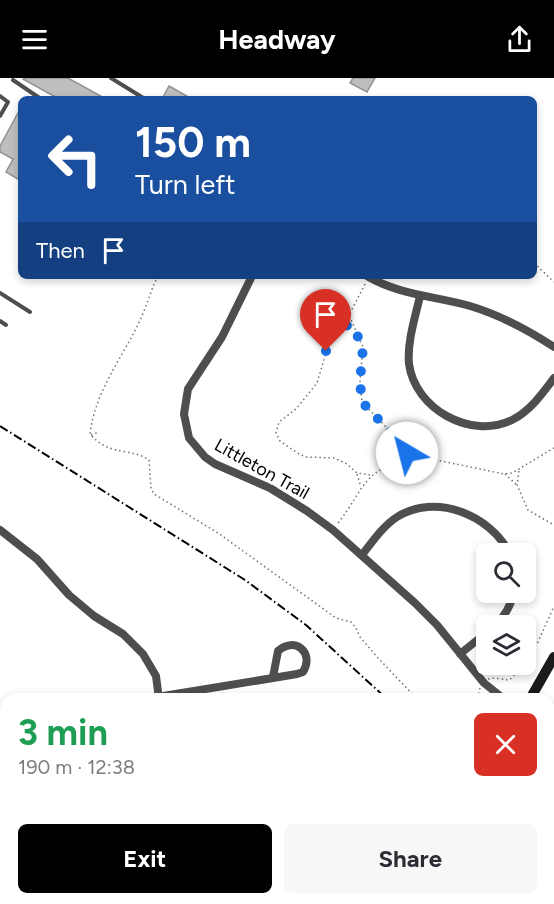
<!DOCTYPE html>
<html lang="en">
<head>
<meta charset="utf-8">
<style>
  :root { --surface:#fff; --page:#f7f7f7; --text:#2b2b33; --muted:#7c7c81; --accent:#000 }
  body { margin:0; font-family:Figtree,sans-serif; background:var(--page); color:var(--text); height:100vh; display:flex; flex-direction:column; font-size:22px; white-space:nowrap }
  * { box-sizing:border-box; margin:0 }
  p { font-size:20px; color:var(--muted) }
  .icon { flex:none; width:33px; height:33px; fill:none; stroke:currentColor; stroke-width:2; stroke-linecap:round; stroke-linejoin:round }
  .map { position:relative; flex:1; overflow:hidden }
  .side { position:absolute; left:0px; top:615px; width:555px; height:212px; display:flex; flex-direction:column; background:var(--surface); border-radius:18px 18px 0 0; box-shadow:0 3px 9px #0003 }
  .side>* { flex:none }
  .top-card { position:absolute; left:18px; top:18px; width:519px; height:183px; border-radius:9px; box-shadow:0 3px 9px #0003; background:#1a4fa0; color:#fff; overflow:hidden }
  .tools { position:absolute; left:476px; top:465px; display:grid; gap:12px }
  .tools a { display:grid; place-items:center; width:60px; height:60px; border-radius:9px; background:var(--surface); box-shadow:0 3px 9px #0003; font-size:30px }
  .pin { position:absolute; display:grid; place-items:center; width:51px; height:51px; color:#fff; margin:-62px -26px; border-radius:50% 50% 50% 0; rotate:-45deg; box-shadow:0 0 6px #0007 }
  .pin .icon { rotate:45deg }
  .me { position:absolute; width:66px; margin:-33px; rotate:323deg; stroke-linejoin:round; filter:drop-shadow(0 0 4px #0008) }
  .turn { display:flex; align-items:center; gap:21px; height:126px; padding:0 18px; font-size:27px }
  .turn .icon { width:78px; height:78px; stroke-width:2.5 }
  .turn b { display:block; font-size:42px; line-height:51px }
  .then { display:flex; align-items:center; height:57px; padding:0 18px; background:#0003; gap:12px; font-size:22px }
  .round { display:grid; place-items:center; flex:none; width:63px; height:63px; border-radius:9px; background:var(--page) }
  .summary { display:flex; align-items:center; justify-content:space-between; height:102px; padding:0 18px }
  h1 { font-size:36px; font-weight:700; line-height:45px; color:#1e9e55 }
  .primary-button { display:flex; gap:12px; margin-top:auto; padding:12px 18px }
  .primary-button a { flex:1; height:69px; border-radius:9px; background:var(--accent); color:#fff; font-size:24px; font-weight:700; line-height:69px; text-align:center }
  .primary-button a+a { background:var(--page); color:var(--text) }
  header { display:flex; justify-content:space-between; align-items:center; height:78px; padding:0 18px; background:var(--accent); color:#fff; font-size:27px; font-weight:700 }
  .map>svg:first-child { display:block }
</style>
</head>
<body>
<header><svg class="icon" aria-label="menu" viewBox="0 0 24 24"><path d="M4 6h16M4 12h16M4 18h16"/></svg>Headway<svg class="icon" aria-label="share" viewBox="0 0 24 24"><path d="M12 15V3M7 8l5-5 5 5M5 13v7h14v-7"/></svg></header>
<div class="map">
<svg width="554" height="826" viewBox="0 0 554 826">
  <rect width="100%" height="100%" fill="#fff"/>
  <path fill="#d5d5d5" d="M426,820L519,821L522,826H422Z"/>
  <path fill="#bebebe" stroke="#929292" stroke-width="1.5" d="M24,0H68L106,21H59L23,1Z
    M353,0H375L367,14L350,5Z
    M169,8L192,21H162Z
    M19,33L21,35V103L6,94L13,81L0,74V68Z"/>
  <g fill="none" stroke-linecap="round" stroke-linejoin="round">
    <path stroke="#707070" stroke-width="1.5" stroke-dasharray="1.5 3" stroke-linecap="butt" d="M534,185L554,204
      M158,198C152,209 149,221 144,233C127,275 96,308 90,356C110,379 130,369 149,382L151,410L154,416L218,455L336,540L351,544L356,550L360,559L378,580L417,621
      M365,206L349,237L363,269L360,304L362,324L388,351L413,382L427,380L504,396L512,395L521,390
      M348,239L330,261L317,305L296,331L279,344L276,355L280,363L299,376L306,379L334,380L347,386L357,395L371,397
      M341,248L351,247
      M91,357L99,354
      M391,388L399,367
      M522,389L554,370
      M519,393L517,407L528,432L554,447
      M357,396L361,409
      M505,396L517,407
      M338,445C365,411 362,390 412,382
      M525,578L538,564L554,528
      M488,601C506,597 510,612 519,586
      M480,610L479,615L482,621"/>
    <path stroke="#4e4e4e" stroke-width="4" d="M111,0L145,21
      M13,2L41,21
      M0,18L8,24L0,38
      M0,215L30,234
      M0,243L6,247
      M341,820L345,826
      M361,820L366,826
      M329,826L336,820
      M372,826L378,820"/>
    <path stroke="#4e4e4e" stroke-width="8" d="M252,198L222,259L188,311L184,336L189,360L205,379L215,386L270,410L307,433L333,452L415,525L437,547L484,605L504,621
      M367,198C399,217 435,218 470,228C500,237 528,252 554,269
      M420,218C415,240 407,264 409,286C415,331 471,362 512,342C530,333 542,316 554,300
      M0,452L37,481L69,517L94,538L123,556L143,576L156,598L159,621
      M362,477C372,464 383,448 397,439C435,415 490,436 510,476
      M495,548C505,538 511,528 514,514
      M460,576L486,555
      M145,621L297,596L303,594C315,574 294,558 278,573L273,599
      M549,643L554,644
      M0,647L6,646
      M312,820L317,826"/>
    <path stroke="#1b1b1b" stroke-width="10" d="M530,621L554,579
      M408,826L412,820"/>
    <path stroke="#000" stroke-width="2" stroke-dasharray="9 3 1.5 3" stroke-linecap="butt" d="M0,348L245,502L306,547L387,621
      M533,820L536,826"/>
  </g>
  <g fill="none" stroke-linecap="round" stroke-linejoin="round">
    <path stroke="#1a73e8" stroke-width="10" stroke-dasharray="0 18" d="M326,273L330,261L340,248L352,247L363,269L360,304L362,324L395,359L407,375"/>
  </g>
  <g text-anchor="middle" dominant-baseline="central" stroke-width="6" stroke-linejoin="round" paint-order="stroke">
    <g font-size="18" fill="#000" stroke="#fff">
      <text transform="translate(262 391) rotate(29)">Littleton Trail</text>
    </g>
  </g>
</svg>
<div class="tools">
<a><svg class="icon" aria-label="search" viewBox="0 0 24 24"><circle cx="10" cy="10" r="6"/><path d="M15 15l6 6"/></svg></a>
<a><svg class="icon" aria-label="layers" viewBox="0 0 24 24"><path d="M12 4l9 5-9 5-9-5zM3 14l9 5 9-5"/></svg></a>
</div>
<div class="pin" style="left:326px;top:273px;background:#d93025"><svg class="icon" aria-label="arrive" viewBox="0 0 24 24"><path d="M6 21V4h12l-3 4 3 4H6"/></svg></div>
<svg class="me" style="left:407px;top:375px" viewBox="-20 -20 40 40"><circle r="19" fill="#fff"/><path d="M0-13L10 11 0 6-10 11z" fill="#1a73e8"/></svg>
<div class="top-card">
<div class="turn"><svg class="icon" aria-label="left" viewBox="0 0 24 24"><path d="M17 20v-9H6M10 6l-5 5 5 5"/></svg><div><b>150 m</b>Turn left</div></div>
<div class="then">Then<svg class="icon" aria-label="arrive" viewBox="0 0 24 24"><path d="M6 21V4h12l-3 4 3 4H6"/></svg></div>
</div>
<section class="side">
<div class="summary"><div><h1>3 min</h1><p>190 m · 12:38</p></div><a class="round" style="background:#d93025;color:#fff"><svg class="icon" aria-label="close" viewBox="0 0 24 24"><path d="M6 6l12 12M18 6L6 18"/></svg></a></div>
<div class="primary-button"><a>Exit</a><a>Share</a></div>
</section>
</div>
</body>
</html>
